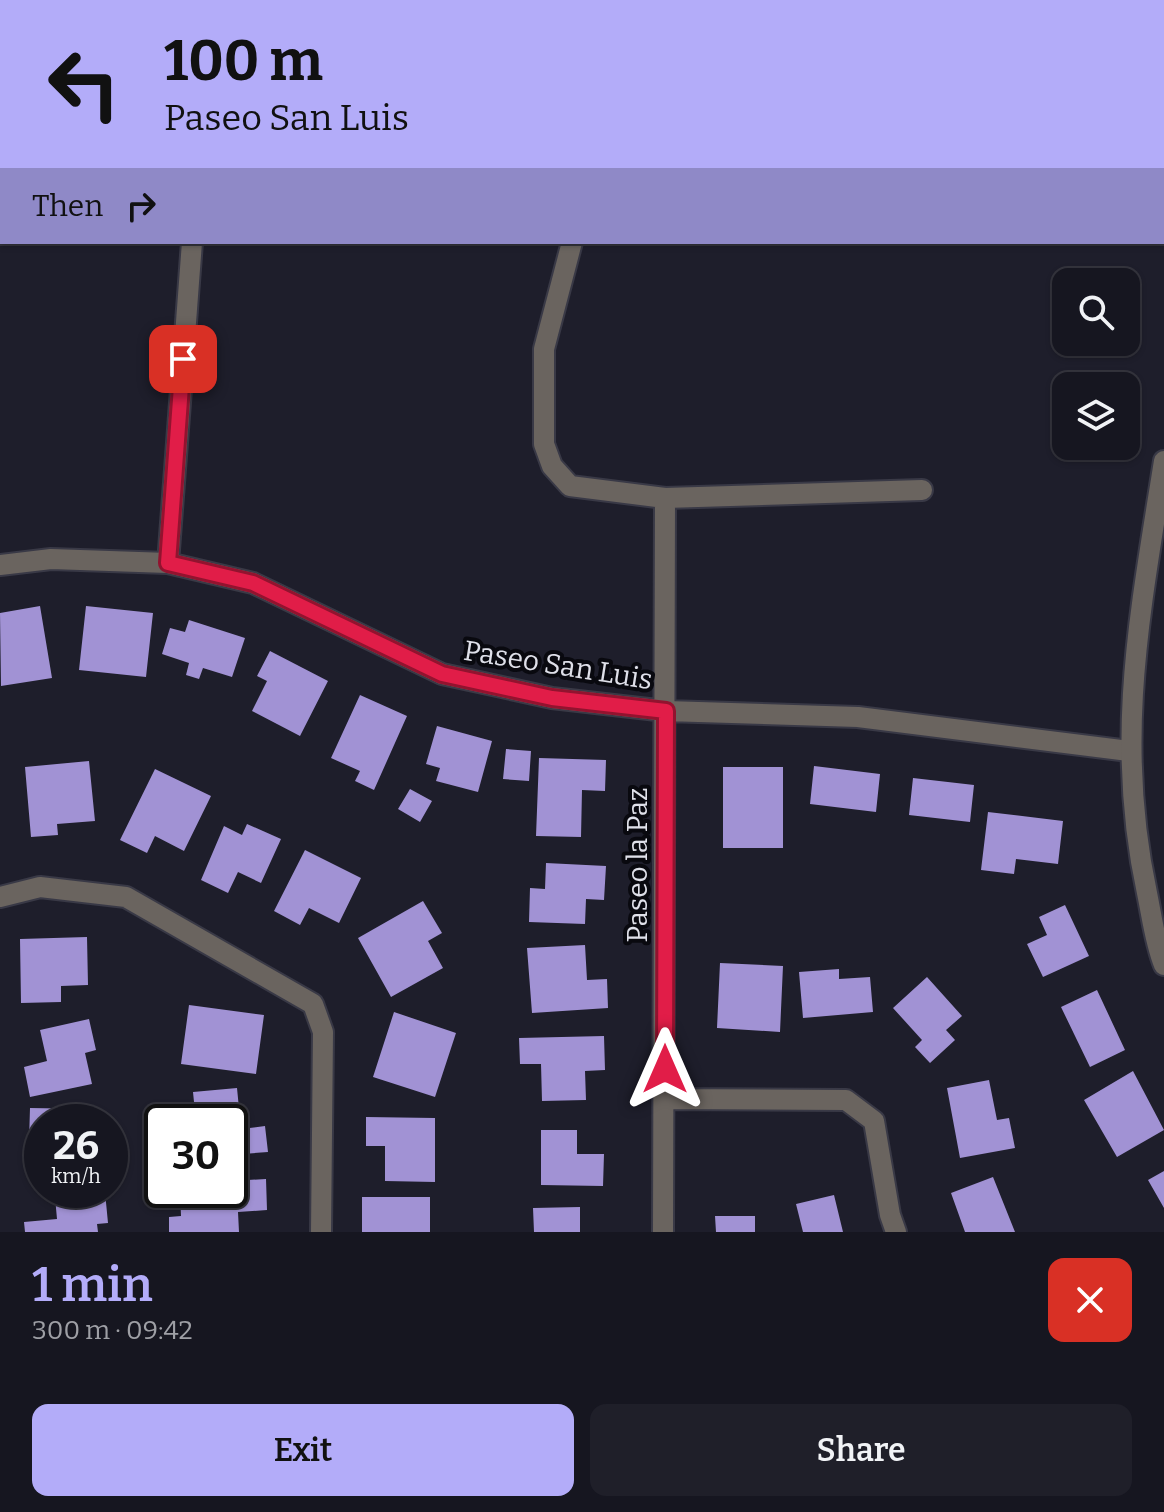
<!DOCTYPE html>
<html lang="en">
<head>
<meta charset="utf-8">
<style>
  :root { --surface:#161620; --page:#1f1f29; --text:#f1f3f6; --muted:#9e9fa5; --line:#35353e; --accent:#b3acf9 }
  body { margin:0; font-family:Bitter,serif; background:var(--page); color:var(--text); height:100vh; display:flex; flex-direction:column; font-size:30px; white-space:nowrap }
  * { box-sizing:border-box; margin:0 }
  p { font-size:26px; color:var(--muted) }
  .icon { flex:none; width:44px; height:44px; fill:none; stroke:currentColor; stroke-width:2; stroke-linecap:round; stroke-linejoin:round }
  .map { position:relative; height:1232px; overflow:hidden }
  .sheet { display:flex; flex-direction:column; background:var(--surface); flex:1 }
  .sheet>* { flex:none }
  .top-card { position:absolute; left:0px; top:0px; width:1164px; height:244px; box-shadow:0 2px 6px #0004,0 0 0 2px var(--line); background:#b3acf9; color:#111; overflow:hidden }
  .tools { position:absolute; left:1052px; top:268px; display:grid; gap:16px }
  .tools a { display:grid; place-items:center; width:88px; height:88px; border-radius:16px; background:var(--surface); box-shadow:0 2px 6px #0004,0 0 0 2px var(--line); font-size:40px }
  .speed { position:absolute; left:24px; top:1104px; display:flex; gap:16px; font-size:40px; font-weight:700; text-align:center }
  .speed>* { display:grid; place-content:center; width:104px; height:104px; border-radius:50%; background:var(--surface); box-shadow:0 2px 6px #0004,0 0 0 2px var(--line); line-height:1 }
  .speed small { font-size:20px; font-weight:400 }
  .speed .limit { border:4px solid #111; border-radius:12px; background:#fff; color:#111 }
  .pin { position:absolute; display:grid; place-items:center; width:68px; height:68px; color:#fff; margin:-34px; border-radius:16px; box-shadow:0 4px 12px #0006 }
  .me { position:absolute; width:88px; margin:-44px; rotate:0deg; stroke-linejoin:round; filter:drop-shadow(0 0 6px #0008) }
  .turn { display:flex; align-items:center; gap:28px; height:168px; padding:0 32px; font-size:36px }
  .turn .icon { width:104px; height:104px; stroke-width:2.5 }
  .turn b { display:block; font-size:56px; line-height:68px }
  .then { display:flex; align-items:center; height:76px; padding:0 32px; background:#0003; gap:16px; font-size:30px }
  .round { display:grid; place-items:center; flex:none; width:84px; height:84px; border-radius:16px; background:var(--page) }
  .headline { display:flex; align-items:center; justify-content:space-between; height:136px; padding:0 32px }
  h1 { font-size:48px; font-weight:600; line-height:60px; color:var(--accent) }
  .action { display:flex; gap:16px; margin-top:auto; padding:16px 32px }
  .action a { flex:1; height:92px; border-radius:16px; background:var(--accent); color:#111; font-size:32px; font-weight:600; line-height:92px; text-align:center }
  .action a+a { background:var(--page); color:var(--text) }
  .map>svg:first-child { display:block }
</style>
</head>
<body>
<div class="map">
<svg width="1164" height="1232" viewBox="0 0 1164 1232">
  <rect width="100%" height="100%" fill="#1e1e2b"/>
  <path fill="#a192d4" d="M40,606L52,678L1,686L0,613Z
    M86,606L153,613L146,677L79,670Z
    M189,620L245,638L232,677L203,668L199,679L186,675L189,663L162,654L170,628L185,632Z
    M270,651L328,681L300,736L252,711L267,681L257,676Z
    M360,695L407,716L374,790L355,781L360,771L331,758Z
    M437,726L492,741L478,792L436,781L440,768L426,764Z
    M506,749L531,751L529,781L503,779Z
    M539,758L606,760L605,791L582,790L581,837L536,836Z
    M89,761L95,821L57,824L58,835L31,837L25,767Z
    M814,766L880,774L876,812L810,804Z
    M723,767H783V848H723Z
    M155,769L211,796L184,851L155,836L147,853L120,840Z
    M913,778L974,785L970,822L909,815Z
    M410,789L432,801L420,822L398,809Z
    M988,812L1063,821L1058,864L1016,859L1014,874L981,870Z
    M247,824L281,839L261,883L238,872L228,893L201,880L224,826L242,835Z
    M305,850L361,878L339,923L309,908L300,925L274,911Z
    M546,863L606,866L604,900L586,899L585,924L529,922L530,888L545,889Z
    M423,901L442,933L428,941L443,968L391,997L358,938Z
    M1065,905L1089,956L1043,977L1027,944L1047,935L1039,917Z
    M87,937L88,985L61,986V1002L21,1003L20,939Z
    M585,945L587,980L607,979L608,1008L532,1013L527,948Z
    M720,963L783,966L780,1032L717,1028Z
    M839,969V979L870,977L873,1012L803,1018L799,972Z
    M927,977L962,1016L946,1030L955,1040L930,1063L915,1047L922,1040L893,1008Z
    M1097,990L1125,1050L1090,1067L1061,1007Z
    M189,1005L264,1015L256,1074L181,1064Z
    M394,1012L456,1033L435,1097L373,1077Z
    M89,1019L96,1050L85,1053L92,1084L30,1097L24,1067L47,1061L40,1030Z
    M604,1036L605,1070L585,1071L586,1100L542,1101L541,1064H520L519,1038Z
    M1133,1071L1164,1130L1117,1157L1084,1100Z
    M989,1080L997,1120L1009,1118L1015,1148L960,1158L947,1088Z
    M237,1088L241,1129L265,1126L268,1152L230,1155V1122H196L193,1092Z
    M30,1108L88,1109V1122H42V1141H29Z
    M366,1117L435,1118V1182L385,1181V1146H366Z
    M541,1130H577V1154H604L603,1186L541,1185Z
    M1164,1171V1208L1148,1180Z
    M993,1177L1015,1232H965L951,1193Z
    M266,1179L267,1210L238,1212L239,1232H169V1217L181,1216L180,1190H230V1181Z
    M105,1192L108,1223L97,1224L98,1232H25L24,1222L57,1219L55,1197Z
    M834,1195L843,1232H803L796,1204Z
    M362,1197H430V1232H362Z
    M580,1207V1232H534L533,1208Z
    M715,1216H755V1232H716Z"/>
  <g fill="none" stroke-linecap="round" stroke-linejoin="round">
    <g stroke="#393946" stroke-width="24">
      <path id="minor" d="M210,2V0
        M632,2V0
        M985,2V0
        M572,242L544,349V444L552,466L570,486L665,498L922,490
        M168,563L192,242
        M0,565L51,559L168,563L253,583L442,674L552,698L666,711L858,717L1129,751
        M0,897L40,887L126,897L313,1004L323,1032L321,1232
        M665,1099L846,1100L874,1121L890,1215L896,1232
        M663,1232L665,498"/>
    </g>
    <g stroke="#393946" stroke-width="24">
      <path id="tertiary" d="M1164,461C1140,613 1114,740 1147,893C1152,917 1155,943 1164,965"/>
    </g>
    <use href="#minor" stroke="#6a645f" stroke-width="20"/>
    <use href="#tertiary" stroke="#6a645f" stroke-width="20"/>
  </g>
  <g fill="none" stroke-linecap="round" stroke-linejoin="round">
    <g stroke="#92132f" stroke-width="20">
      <path id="route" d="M183,359L168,563L253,583L442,674L552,698L666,711L665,1069"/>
    </g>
    <use href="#route" stroke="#e11d48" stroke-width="14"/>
  </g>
  <g text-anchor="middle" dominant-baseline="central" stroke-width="8" stroke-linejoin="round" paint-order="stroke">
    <g font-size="28" fill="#dfe0e9" stroke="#09090f">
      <text transform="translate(558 665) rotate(9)">Paseo San Luis</text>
      <text transform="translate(637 865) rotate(-90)">Paseo la Paz</text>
    </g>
  </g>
</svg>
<div class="tools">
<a><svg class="icon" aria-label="search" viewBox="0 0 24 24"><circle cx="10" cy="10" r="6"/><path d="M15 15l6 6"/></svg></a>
<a><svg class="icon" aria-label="layers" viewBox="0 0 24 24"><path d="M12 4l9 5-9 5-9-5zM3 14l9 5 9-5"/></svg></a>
</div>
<div class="speed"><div>26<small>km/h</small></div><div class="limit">30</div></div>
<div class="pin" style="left:183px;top:359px;background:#d93025"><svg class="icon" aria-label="arrive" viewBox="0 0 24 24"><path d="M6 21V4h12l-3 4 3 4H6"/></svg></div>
<svg class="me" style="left:665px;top:1069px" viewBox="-20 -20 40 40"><path d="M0-17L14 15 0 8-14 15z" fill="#e11d48" stroke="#fff" stroke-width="4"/></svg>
<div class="top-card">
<div class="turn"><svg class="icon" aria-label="left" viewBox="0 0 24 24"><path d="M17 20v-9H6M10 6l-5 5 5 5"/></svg><div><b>100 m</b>Paseo San Luis</div></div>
<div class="then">Then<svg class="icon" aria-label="right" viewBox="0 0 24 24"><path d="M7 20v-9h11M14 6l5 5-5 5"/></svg></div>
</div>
</div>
<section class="sheet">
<div class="headline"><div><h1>1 min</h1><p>300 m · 09:42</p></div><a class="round" style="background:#d93025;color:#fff"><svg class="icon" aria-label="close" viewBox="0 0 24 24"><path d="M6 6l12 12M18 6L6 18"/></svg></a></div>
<div class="action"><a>Exit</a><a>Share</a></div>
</section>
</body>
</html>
